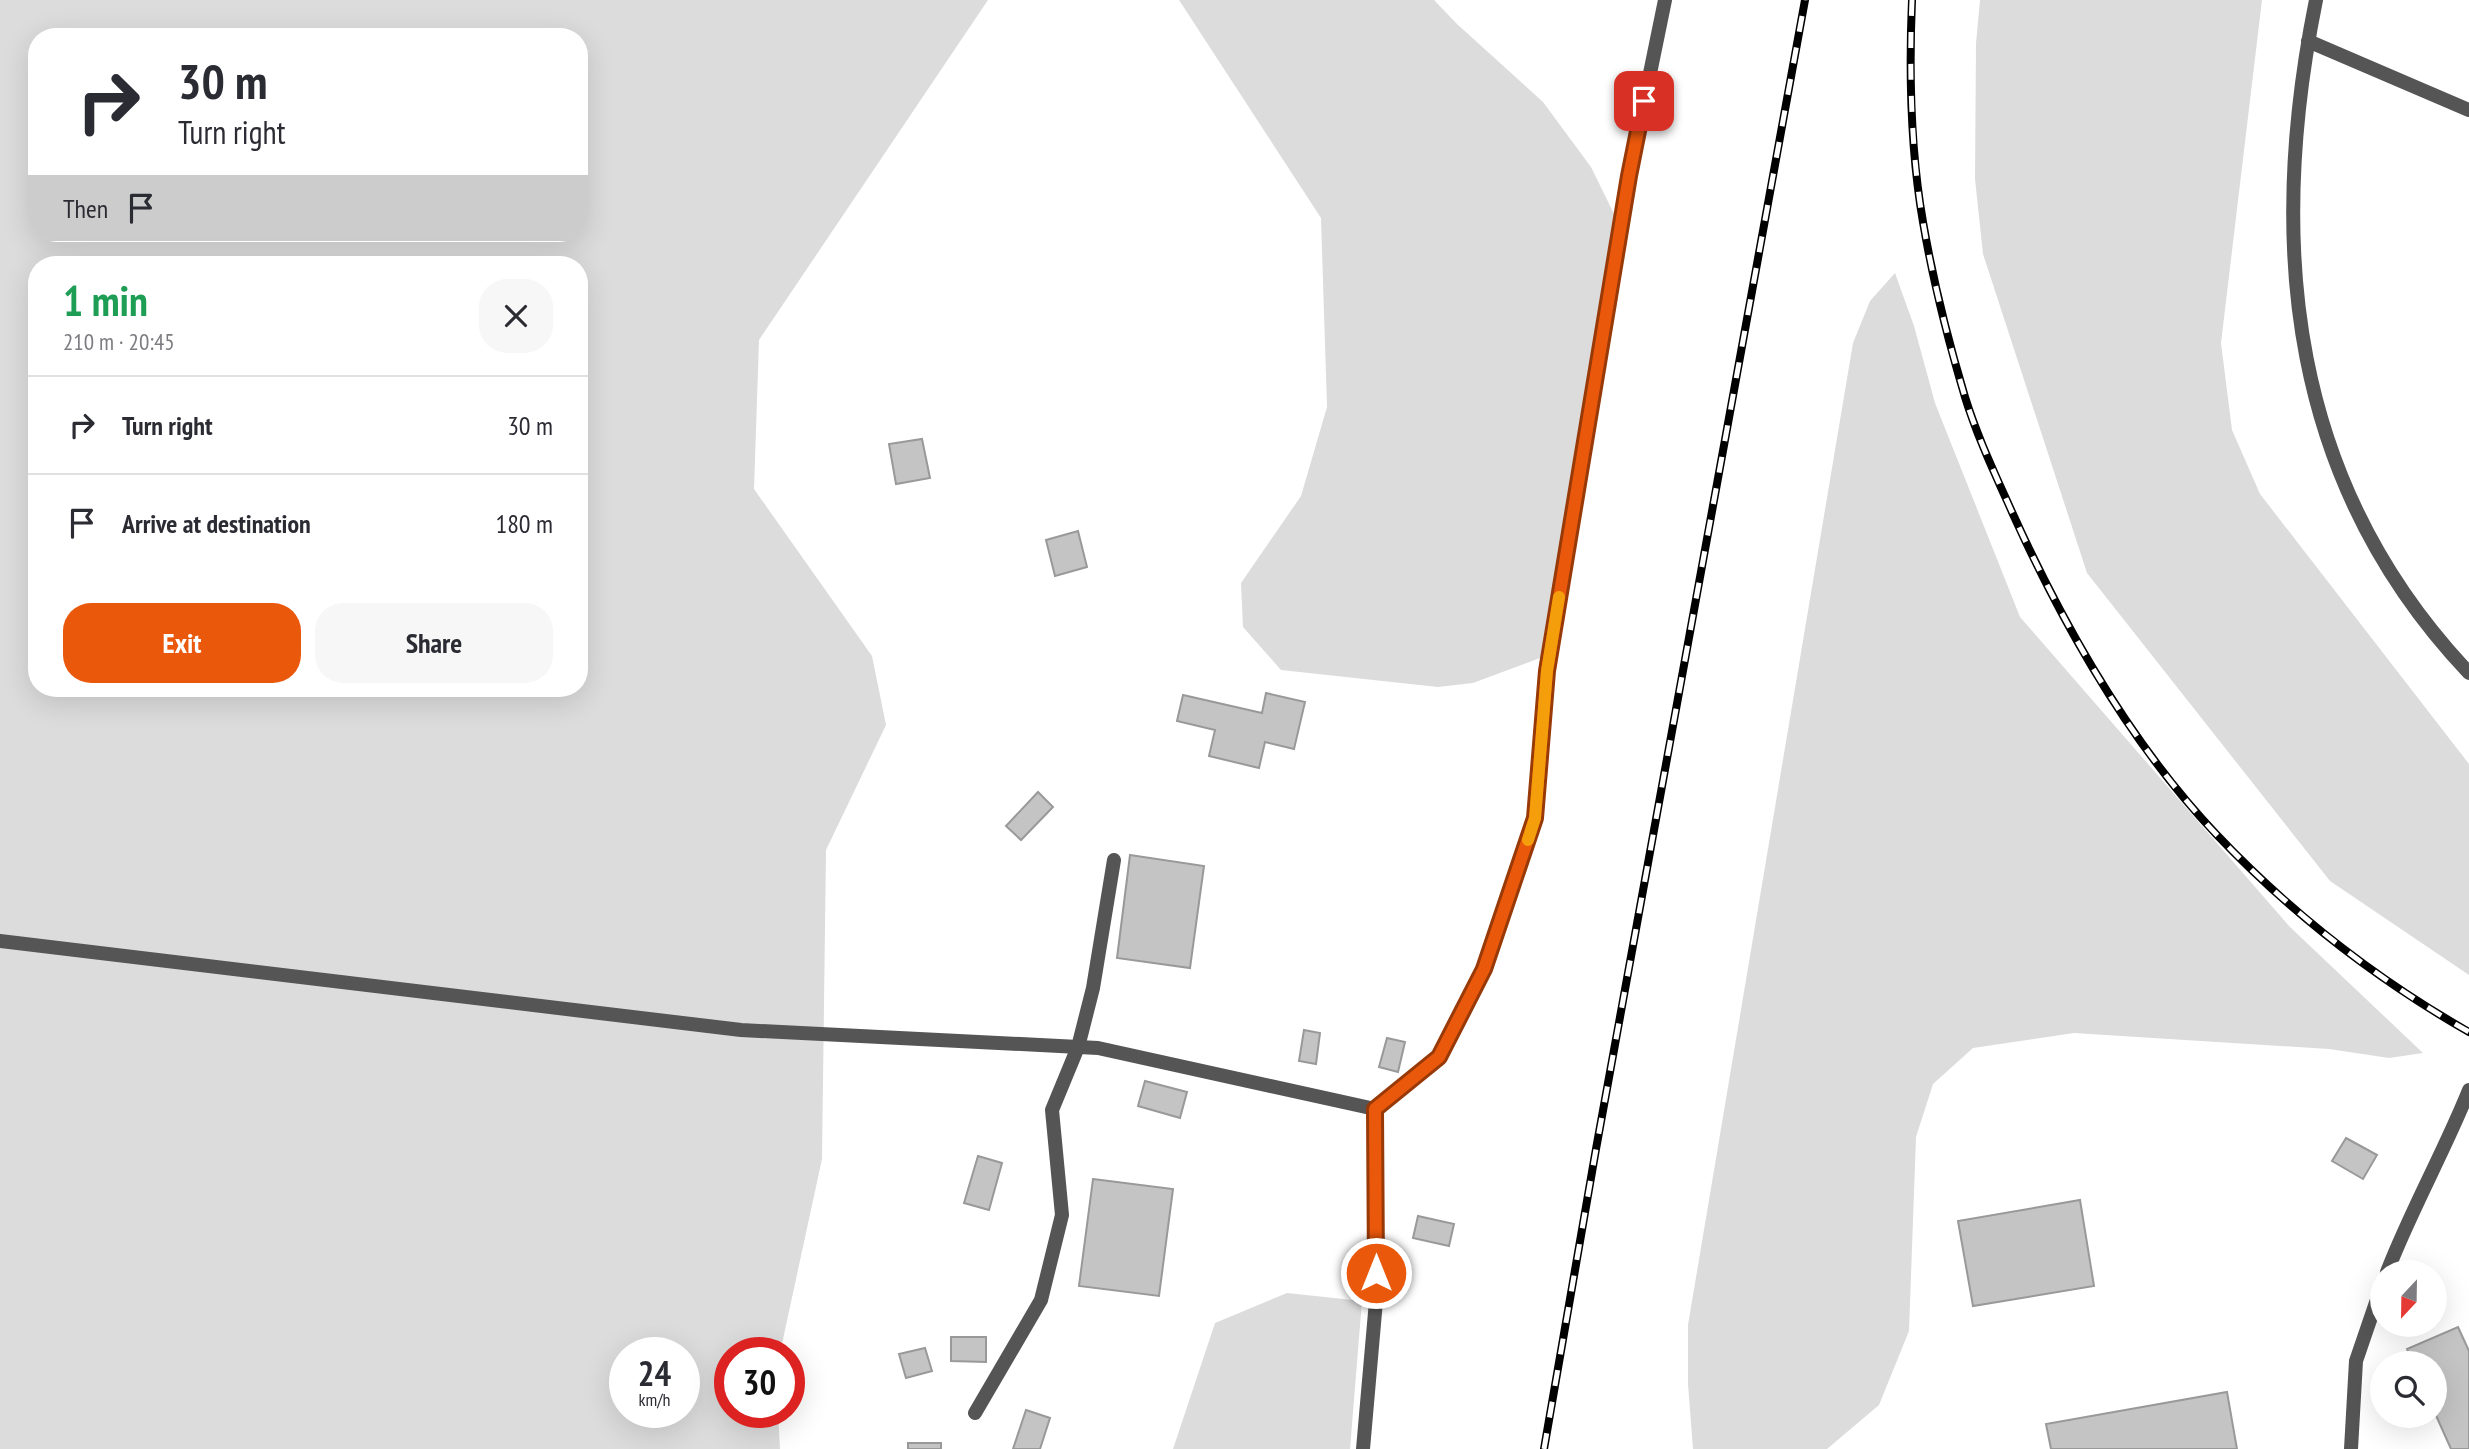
<!DOCTYPE html>
<html lang="en">
<head>
<meta charset="utf-8">
<style>
  :root { --surface:#fff; --page:#f7f7f7; --text:#2b2b33; --muted:#7c7c81; --line:#e1e1e2; --accent:#ea580c }
  body { margin:0; font-family:"PT Sans Narrow",sans-serif; background:var(--page); color:var(--text); height:100vh; display:flex; flex-direction:column; font-size:26px; white-space:nowrap }
  * { box-sizing:border-box; margin:0 }
  p { font-size:23px; color:var(--muted) }
  .icon { flex:none; width:38px; height:38px; fill:none; stroke:currentColor; stroke-width:2; stroke-linecap:round; stroke-linejoin:round }
  .map { position:relative; flex:1; overflow:hidden }
  .side { position:absolute; left:28px; top:256px; width:560px; height:441px; display:flex; flex-direction:column; background:var(--surface); border-radius:28px; box-shadow:0 7px 28px #0002 }
  .side>* { flex:none }
  .guide { position:absolute; left:28px; top:28px; width:560px; height:214px; border-radius:28px; box-shadow:0 7px 28px #0002; background:#fff; color:var(--text); overflow:hidden }
  .needle { width:46px; rotate:202deg }
  .buttons { position:absolute; left:2370px; top:1260px; display:grid; gap:14px }
  .buttons a { display:grid; place-items:center; width:77px; height:77px; border-radius:50%; background:var(--surface); box-shadow:0 7px 28px #0002; font-size:35px }
  .speed { position:absolute; left:609px; top:1337px; display:flex; gap:14px; font-size:35px; font-weight:700; text-align:center }
  .speed>* { display:grid; place-content:center; width:91px; height:91px; border-radius:50%; background:var(--surface); box-shadow:0 7px 28px #0002; line-height:1 }
  .speed small { font-size:18px; font-weight:400 }
  .speed .limit { border:10px solid #d22; background:#fff; color:#111 }
  .pin { position:absolute; display:grid; place-items:center; width:60px; height:60px; color:#fff; margin:-30px; border-radius:14px; box-shadow:0 4px 10px #0006 }
  .me { position:absolute; width:77px; margin:-38px; rotate:0deg; stroke-linejoin:round; filter:drop-shadow(0 0 5px #0008) }
  .turn { display:flex; align-items:center; gap:24px; height:147px; padding:0 35px; font-size:32px }
  .turn .icon { width:91px; height:91px; stroke-width:2.5 }
  .turn b { display:block; font-size:49px; line-height:60px }
  .then { display:flex; align-items:center; height:66px; padding:0 35px; background:#0003; gap:14px; font-size:26px }
  .round { display:grid; place-items:center; flex:none; width:74px; height:74px; border-radius:28px; background:var(--page) }
  .head { display:flex; align-items:center; justify-content:space-between; height:119px; padding:0 35px }
  h1 { font-size:42px; font-weight:800; line-height:52px; color:#1e9e55 }
  .primary-button { display:flex; gap:14px; margin-top:auto; padding:14px 35px }
  .primary-button a { flex:1; height:80px; border-radius:28px; background:var(--accent); color:#fff; font-size:28px; font-weight:800; line-height:80px; text-align:center }
  .primary-button a+a { background:var(--page); color:var(--text) }
  ul { padding:0; list-style:none }
  li { display:flex; align-items:center; gap:21px; height:98px; padding:0 35px; border-top:2px solid var(--line) }
  li div { flex:1 }
  li b { display:block; font-size:26px }
  li em { font-style:normal }
  .map>svg:first-child { display:block }
</style>
</head>
<body>
<div class="map">
<svg width="2469" height="1449" viewBox="0 0 2469 1449">
  <rect width="100%" height="100%" fill="#fff"/>
  <path fill="#dcdcdc" fill-rule="evenodd" d="M0,0H988L759,340L754,489L872,656L886,725L826,850L822,1159L780,1353H730V1412H778L780,1449H0ZM37,37H579V233H37ZM37,264H579V688H37ZM625,1353H684V1412H625Z
    M1179,0H1434L1457,24L1543,102L1591,167L1617,220L1618,297L1556,652L1473,683L1438,687L1281,670L1243,627L1241,583L1301,496L1327,407L1321,218Z
    M1980,0H2262L2221,343L2232,430L2260,494L2469,764V975L2330,881L2087,573L1983,254L1975,179L1976,43Z
    M1895,273L1914,326L1935,403L2020,617L2290,927L2423,1053L2389,1058L2329,1049L2074,1033L1973,1048L1933,1084L1916,1137L1909,1331L1879,1405L1827,1449H1693L1688,1384V1325L1853,343L1870,301Z
    M1287,1293L1362,1301L1350,1449H1173L1215,1323Z"/>
  <path fill="#c4c4c4" stroke="#999" stroke-width="2" d="M922,439L930,478L896,484L889,444Z
    M1078,531L1087,567L1055,576L1046,540Z
    M1266,693L1305,702L1294,749L1265,742L1259,768L1209,756L1215,730L1177,721L1183,695L1262,713Z
    M1038,792L1053,807L1021,840L1006,826Z
    M1130,855L1204,866L1190,968L1117,958Z
    M1304,1030L1320,1033L1316,1064L1299,1061Z
    M1387,1038L1405,1042L1398,1072L1379,1067Z
    M1145,1081L1187,1092L1180,1118L1138,1106Z
    M2346,1138L2377,1155L2363,1179L2332,1161Z
    M978,1156L1002,1163L989,1210L964,1203Z
    M1093,1179L1173,1189L1159,1296L1079,1286Z
    M2080,1200L2094,1286L1973,1306L1958,1221Z
    M1418,1216L1454,1224L1449,1246L1413,1238Z
    M2458,1327L2469,1351V1449H2451L2434,1411V1363H2413L2407,1349Z
    M951,1337H986V1362L951,1361Z
    M925,1348L932,1371L906,1378L899,1354Z
    M2227,1392L2237,1449H2051L2046,1424Z
    M1026,1410L1050,1418L1040,1449H1013Z
    M908,1443H941V1449H908Z"/>
  <g fill="none" stroke-linecap="round" stroke-linejoin="round">
    <path stroke="#555" stroke-width="14" d="M2316,0C2266,247 2290,484 2469,673
      M2308,41L2469,110
      M2387,1272C2411,1210 2444,1152 2469,1090
      M975,1413L1041,1300L1062,1215L1052,1110L1078,1047L1093,988L1114,860
      M2351,1449L2356,1361L2382,1285"/>
    <path stroke="#555" stroke-width="14" d="M0,941L741,1030L1098,1048L1375,1109L1376,1301L1363,1449
      M1375,1109L1439,1057L1484,969L1535,818L1547,671L1629,176L1665,0"/>
    <g stroke="#000" stroke-width="8">
      <path id="rail" d="M1912,0C1909,70 1911,153 1923,222C1933,281 1948,340 1965,397C1977,436 1995,474 2012,512C2063,625 2130,743 2216,834C2290,912 2376,979 2469,1032
        M1544,1449L1596,1149L1805,0"/>
    </g>
    <use href="#rail" stroke="#fff" stroke-width="5" stroke-dasharray="16" stroke-linecap="butt"/>
  </g>
  <g fill="none" stroke-linecap="round" stroke-linejoin="round">
    <g stroke="#983908" stroke-width="18">
      <path id="route" d="M1376,1273L1375,1109L1439,1057L1484,969L1535,818L1547,671L1629,176L1644,101"/>
    </g>
    <use href="#route" stroke="#ea580c" stroke-width="12"/>
    <path stroke="#f59e0b" stroke-width="12" d="M1528,840L1535,818L1547,671L1559,597"/>
  </g>
</svg>
<div class="buttons">
<a><svg class="needle" viewBox="-14 -14 28 28"><path d="M0-13l5 13h-10z" fill="#e53935"/><path d="M0 13l5-13h-10z" fill="#7c7c81"/></svg></a>
<a><svg class="icon" aria-label="search" viewBox="0 0 24 24"><circle cx="10" cy="10" r="6"/><path d="M15 15l6 6"/></svg></a>
</div>
<div class="speed"><div>24<small>km/h</small></div><div class="limit">30</div></div>
<div class="pin" style="left:1644px;top:101px;background:#d93025"><svg class="icon" aria-label="arrive" viewBox="0 0 24 24"><path d="M6 21V4h12l-3 4 3 4H6"/></svg></div>
<svg class="me" style="left:1376px;top:1273px" viewBox="-20 -20 40 40"><circle r="17" fill="#ea580c" stroke="#fff" stroke-width="3"/><path d="M0-11L8 9 0 5-8 9z" fill="#fff"/></svg>
<div class="guide">
<div class="turn"><svg class="icon" aria-label="right" viewBox="0 0 24 24"><path d="M7 20v-9h11M14 6l5 5-5 5"/></svg><div><b>30 m</b>Turn right</div></div>
<div class="then">Then<svg class="icon" aria-label="arrive" viewBox="0 0 24 24"><path d="M6 21V4h12l-3 4 3 4H6"/></svg></div>
</div>
<section class="side">
<div class="head"><div><h1>1 min</h1><p>210 m · 20:45</p></div><a class="round"><svg class="icon" aria-label="close" viewBox="0 0 24 24"><path d="M6 6l12 12M18 6L6 18"/></svg></a></div>
<ul>
<li><svg class="icon" aria-label="right" viewBox="0 0 24 24"><path d="M7 20v-9h11M14 6l5 5-5 5"/></svg><div><b>Turn right</b></div><em>30 m</em></li>
<li><svg class="icon" aria-label="arrive" viewBox="0 0 24 24"><path d="M6 21V4h12l-3 4 3 4H6"/></svg><div><b>Arrive at destination</b></div><em>180 m</em></li>
</ul>
<div class="primary-button"><a>Exit</a><a>Share</a></div>
</section>
</div>
</body>
</html>
